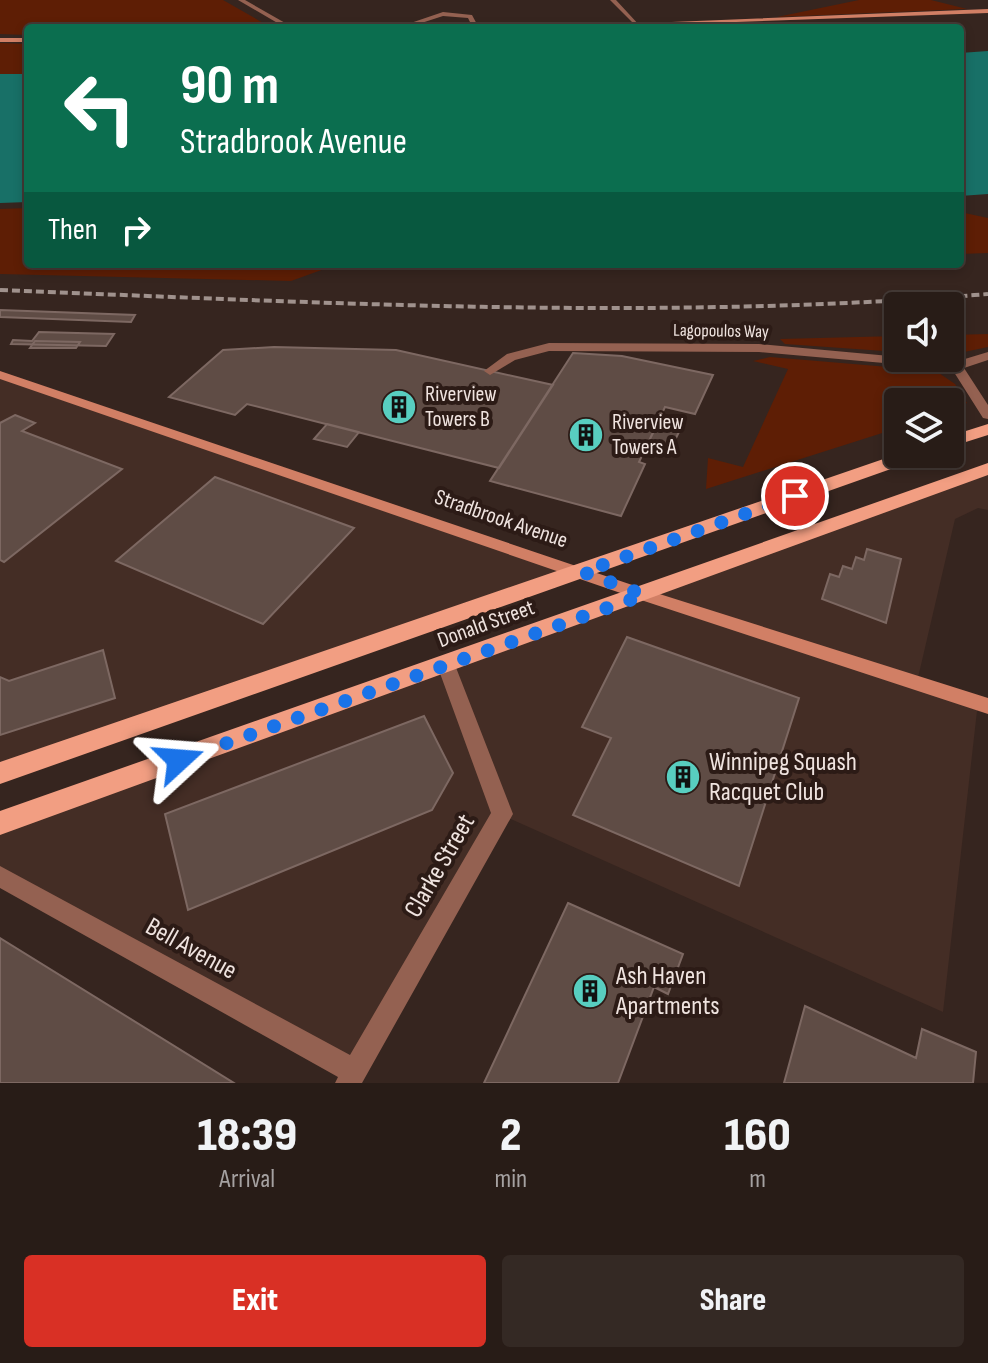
<!DOCTYPE html>
<html lang="en">
<head>
<meta charset="utf-8">
<style>
  :root { --surface:#281c17; --page:#342924; --text:#f1f3f6; --muted:#a5a1a1; --line:#443a36; --accent:#d93025 }
  body { margin:0; font-family:"Sofia Sans Condensed",sans-serif; background:var(--page); color:var(--text); height:100vh; display:flex; flex-direction:column; font-size:30px; white-space:nowrap }
  * { box-sizing:border-box; margin:0 }
  p { font-size:26px; color:var(--muted) }
  .icon { flex:none; width:44px; height:44px; fill:none; stroke:currentColor; stroke-width:2; stroke-linecap:round; stroke-linejoin:round }
  .map { position:relative; height:1083px; overflow:hidden }
  .panel { display:flex; flex-direction:column; background:var(--surface); flex:1 }
  .panel>* { flex:none }
  .banner { position:absolute; left:24px; top:24px; width:940px; height:244px; border-radius:8px; box-shadow:0 4px 12px #0003,0 0 0 2px var(--line); background:#0b6e4f; color:#fff; overflow:hidden }
  .buttons { position:absolute; left:884px; top:292px; display:grid; gap:16px }
  .buttons a { display:grid; place-items:center; width:80px; height:80px; border-radius:8px; background:var(--surface); box-shadow:0 4px 12px #0003,0 0 0 2px var(--line); font-size:40px }
  .pin { position:absolute; display:grid; place-items:center; width:68px; height:68px; color:#fff; margin:-34px; border:4px solid #fff; border-radius:50%; box-shadow:0 2px 8px #0007 }
  .me { position:absolute; width:88px; margin:-44px; rotate:71deg; stroke-linejoin:round; filter:drop-shadow(0 0 6px #0008) }
  .turn { display:flex; align-items:center; gap:28px; height:168px; padding:0 24px; font-size:36px }
  .turn .icon { width:104px; height:104px; stroke-width:2.5 }
  .turn b { display:block; font-size:56px; line-height:68px }
  .then { display:flex; align-items:center; height:76px; padding:0 24px; background:#0003; gap:16px; font-size:30px }
  .eta { display:flex; justify-content:space-evenly; align-items:center; height:136px; text-align:center }
  .eta b { font-size:48px; font-weight:800; line-height:56px }
  .action { display:flex; gap:16px; margin-top:auto; padding:16px 24px }
  .action a { flex:1; height:92px; border-radius:8px; background:var(--accent); color:#fff; font-size:32px; font-weight:800; line-height:92px; text-align:center }
  .action a+a { background:var(--page); color:var(--text) }
  .map>svg:first-child { display:block }
</style>
</head>
<body>
<div class="map">
<svg width="988" height="1083" viewBox="0 0 988 1083">
  <rect width="100%" height="100%" fill="#36251f"/>
  <path fill="#442d25" d="M0,375L583,572L0,773Z
    M988,469V510L978,508L955,519L917,682L978,702L943,1012L502,815L354,1072L0,876V823Z"/>
  <path fill="#5e1e05" d="M0,0H223L272,28H28V35L0,34Z
    M859,0H931L967,9L777,17Z
    M0,43L28,44V74H0Z
    M28,208V264H338L291,281L0,274V209Z
    M960,212L988,218V253L960,254Z
    M988,334V347L950,355V335Z
    M898,336V352L785,344L780,339Z
    M770,357L936,371L955,384L967,403L950,412V402H898V428L706,489L708,458L743,467L788,369L753,361Z"/>
  <path fill="#187067" d="M988,51V194L960,196V53Z
    M0,74H28V202L0,203Z"/>
  <path fill="#5f4c45" stroke="#7d6862" stroke-width="2" d="M0,310L135,315L131,322L0,317Z
    M39,332L114,334L106,346L11,344L13,340L32,341Z
    M35,341L80,342L76,348H30Z
    M274,347L396,350L553,385L499,468L247,404L235,415L169,397L223,350Z
    M573,353L622,356L713,375L695,414L665,407L639,462L645,464L621,516L490,481Z
    M15,415L35,423L22,431L122,469L4,562L0,560V423Z
    M327,424L359,432L347,447L314,439Z
    M657,425L680,430L670,450L647,445Z
    M215,477L354,528L263,624L116,561Z
    M867,549L901,559L886,623L822,599L830,574L839,577L843,566L852,569L856,557L864,560Z
    M627,637L799,698L739,886L573,815L611,738L582,727Z
    M103,650L115,698L0,735V677L9,681Z
    M424,716L453,773L432,810L188,910L165,814Z
    M568,903L683,954L668,994L654,987L618,1083H484Z
    M0,938L234,1083H0Z
    M805,1006L916,1058L922,1029L976,1052L973,1083H784Z"/>
  <g fill="none" stroke-linecap="round" stroke-linejoin="round">
    <path fill="#946151" fill-rule="evenodd" d="M238,0H245L294,28H286Z
      M610,0H616L640,26H636Z
      M443,12L472,15L479,28H473L468,18L443,16L406,28H396Z
      M549,343L759,344L955,362L988,352V360L964,368L988,405V419L983,418L952,369L759,352L549,351L515,360L490,375L484,371L507,354Z
      M446,658L452,660L455,665L513,814L362,1083H335L338,1077L0,888V866L350,1055L491,813L437,665L440,660Z"/>
    <path fill="#d17f65" fill-rule="evenodd" d="M988,9V13L570,28L573,26Z
      M0,38H28V42H0Z
      M0,371L650,591L988,698V714L638,599L0,379Z"/>
    <path fill="#f29e82" fill-rule="evenodd" d="M988,424V435L950,447V436Z
      M898,454H925L922,458L0,784V762Z
      M988,463V475L0,835V811Z"/>
    <path stroke="#a0928d" stroke-width="4" stroke-dasharray="8 4" stroke-linecap="butt" d="M0,290C328,303 660,321 988,294"/>
  </g>
  <g fill="none" stroke-linecap="round" stroke-linejoin="round">
    <path stroke="#1a73e8" stroke-width="14" stroke-dasharray="0 25.2" d="M179,760L644,595L583,572L795,496"/>
  </g>
  <defs>
    <g id="building-disc" transform="scale(1.8)"><circle r="9.5" fill="#58cec0" stroke="#2c1b16"/><path d="M-4-6H4V6H1V3H-1V6H-4ZM-2.5-4.3h1.7v1.8h-1.7ZM.8-4.3h1.7v1.8H.8ZM-2.5-1h1.7V.8h-1.7ZM.8-1h1.7V.8H.8Z" fill="#111"/></g>
  </defs>
  <g fill-rule="evenodd">
    <use href="#building-disc" x="399" y="407"/>
    <use href="#building-disc" x="586" y="435"/>
    <use href="#building-disc" x="683" y="777"/>
    <use href="#building-disc" x="590" y="991"/>
  </g>
  <g text-anchor="middle" dominant-baseline="central" stroke-width="8" stroke-linejoin="round" paint-order="stroke">
    <g font-size="18" fill="#efe3df" stroke="#2c1b16">
      <text transform="translate(721 331) rotate(1)">Lagopoulos Way</text>
    </g>
    <g font-size="22" fill="#efe3df" stroke="#2c1b16" text-anchor="start">
      <text x="425" y="394">Riverview<tspan x="425" dy="25">Towers B</tspan></text>
      <text x="612" y="422">Riverview<tspan x="612" dy="25">Towers A</tspan></text>
    </g>
    <g font-size="22" fill="#efe3df" stroke="#2c1b16">
      <text transform="translate(501 519) rotate(19)">Stradbrook Avenue</text>
      <text transform="translate(486 624) rotate(-20)">Donald Street</text>
    </g>
    <g font-size="26" fill="#efe3df" stroke="#2c1b16" text-anchor="start">
      <text x="709" y="762">Winnipeg Squash<tspan x="709" dy="30">Racquet Club</tspan></text>
      <text x="616" y="976">Ash Haven<tspan x="616" dy="30">Apartments</tspan></text>
    </g>
    <g font-size="26" fill="#efe3df" stroke="#2c1b16">
      <text transform="translate(440 866) rotate(-60)">Clarke Street</text>
      <text transform="translate(191 949) rotate(29)">Bell Avenue</text>
    </g>
  </g>
</svg>
<div class="buttons">
<a><svg class="icon" aria-label="sound" viewBox="0 0 24 24"><path d="M4 9h4l5-4v14l-5-4H4zM17 9q2 3 0 6"/></svg></a>
<a><svg class="icon" aria-label="layers" viewBox="0 0 24 24"><path d="M12 4l9 5-9 5-9-5zM3 14l9 5 9-5"/></svg></a>
</div>
<div class="pin" style="left:795px;top:496px;background:#d93025"><svg class="icon" aria-label="arrive" viewBox="0 0 24 24"><path d="M6 21V4h12l-3 4 3 4H6"/></svg></div>
<svg class="me" style="left:179px;top:760px" viewBox="-20 -20 40 40"><path d="M0-17L14 15 0 8-14 15z" fill="#1a73e8" stroke="#fff" stroke-width="4"/></svg>
<div class="banner">
<div class="turn"><svg class="icon" aria-label="left" viewBox="0 0 24 24"><path d="M17 20v-9H6M10 6l-5 5 5 5"/></svg><div><b>90 m</b>Stradbrook Avenue</div></div>
<div class="then">Then<svg class="icon" aria-label="right" viewBox="0 0 24 24"><path d="M7 20v-9h11M14 6l5 5-5 5"/></svg></div>
</div>
</div>
<section class="panel">
<div class="eta">
<div><b>18:39</b><p>Arrival</p></div>
<div><b>2</b><p>min</p></div>
<div><b>160</b><p>m</p></div>
</div>
<div class="action"><a>Exit</a><a>Share</a></div>
</section>
</body>
</html>
